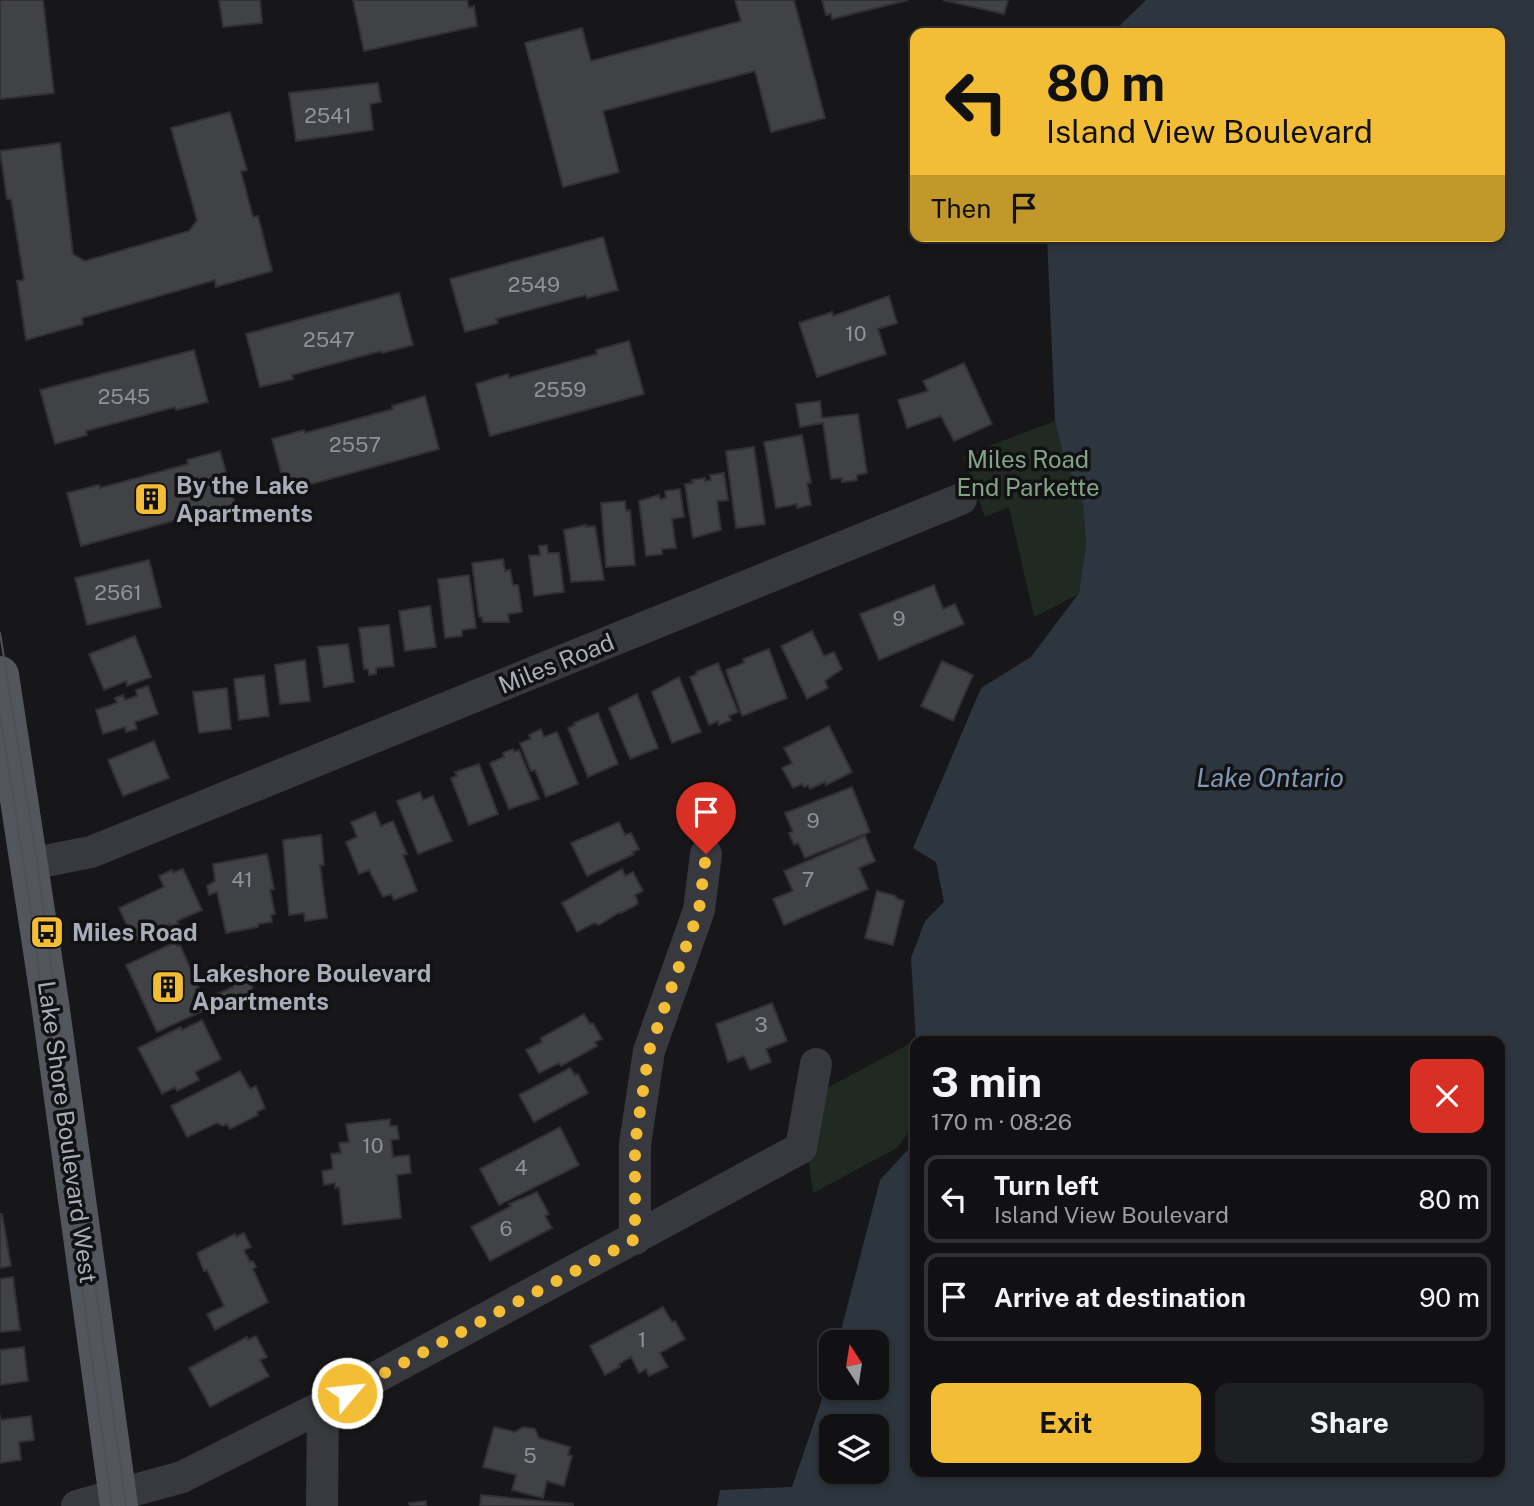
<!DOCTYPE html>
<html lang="en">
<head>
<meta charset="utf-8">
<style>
  :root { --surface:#111113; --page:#1e1f21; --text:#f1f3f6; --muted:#9c9da0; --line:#303133; --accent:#f3be36 }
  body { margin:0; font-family:"Public Sans",sans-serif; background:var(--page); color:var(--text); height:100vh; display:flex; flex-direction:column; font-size:26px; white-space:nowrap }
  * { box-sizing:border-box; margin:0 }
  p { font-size:23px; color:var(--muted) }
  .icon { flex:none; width:38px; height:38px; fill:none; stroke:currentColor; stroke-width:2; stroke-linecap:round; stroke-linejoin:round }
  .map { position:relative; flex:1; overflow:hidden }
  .sheet { position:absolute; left:910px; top:1036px; width:595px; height:441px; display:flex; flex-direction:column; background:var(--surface); border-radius:14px; box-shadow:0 4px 10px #0003,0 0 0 2px var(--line) }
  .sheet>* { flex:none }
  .banner { position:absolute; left:910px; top:28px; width:595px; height:214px; border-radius:14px; box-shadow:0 4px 10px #0003,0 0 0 2px var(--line); background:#f3be36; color:#111; overflow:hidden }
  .needle { width:46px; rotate:348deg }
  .buttons { position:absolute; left:819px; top:1330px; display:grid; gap:14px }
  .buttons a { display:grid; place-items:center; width:70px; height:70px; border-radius:14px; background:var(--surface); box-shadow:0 4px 10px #0003,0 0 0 2px var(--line); font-size:35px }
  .pin { position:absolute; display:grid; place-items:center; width:60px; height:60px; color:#fff; margin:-72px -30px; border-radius:50% 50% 50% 0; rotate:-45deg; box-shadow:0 0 7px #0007 }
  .pin .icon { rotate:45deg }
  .me { position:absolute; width:77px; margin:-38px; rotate:62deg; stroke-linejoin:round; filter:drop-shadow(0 0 5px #0008) }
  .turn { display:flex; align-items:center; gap:24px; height:147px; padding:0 21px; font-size:32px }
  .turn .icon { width:91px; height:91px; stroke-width:2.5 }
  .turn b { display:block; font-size:49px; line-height:60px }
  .then { display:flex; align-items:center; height:66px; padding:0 21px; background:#0003; gap:14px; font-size:26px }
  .round { display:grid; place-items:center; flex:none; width:74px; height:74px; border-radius:14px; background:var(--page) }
  .summary { display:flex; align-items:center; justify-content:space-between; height:119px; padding:0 21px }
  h1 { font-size:42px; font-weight:700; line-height:52px }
  .action { display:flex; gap:14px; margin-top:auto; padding:14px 21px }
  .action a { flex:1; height:80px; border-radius:14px; background:var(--accent); color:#111; font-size:28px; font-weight:700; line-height:80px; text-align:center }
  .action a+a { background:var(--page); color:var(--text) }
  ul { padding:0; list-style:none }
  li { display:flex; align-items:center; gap:21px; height:88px; margin:0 14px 10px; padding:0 7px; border:4px solid var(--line); border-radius:14px }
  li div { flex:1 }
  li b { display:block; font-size:26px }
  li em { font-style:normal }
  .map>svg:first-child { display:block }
</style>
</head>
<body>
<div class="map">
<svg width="1534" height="1506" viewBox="0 0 1534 1506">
  <rect width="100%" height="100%" fill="#171719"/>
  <path fill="#212923" d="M1055,421L1064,457L1083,504L1086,545L1079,594L1034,617L1009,507L985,517L963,456Z
    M911,1043L915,1063L914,1125L897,1148L813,1193L801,1102Z"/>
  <path fill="#2d353e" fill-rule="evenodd" d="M1146,0H1534V1506H717L720,1490L792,1487L823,1396L831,1367V1388H877V1342H838L880,1180L915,1142V1472H1500V1041H916L911,958L925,921L944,902L936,862L913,848L981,688L1031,657L1079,593L1086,545L1083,504L1064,457L1055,421L1047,236H1500V33H1112ZM831,1426H877V1472H831Z"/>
  <path fill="#414246" stroke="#313135" stroke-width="2" d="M0,0H43L54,93L0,99Z
    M219,0H260L262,23L223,27Z
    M353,0H467L469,8L474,6L477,26L364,51Z
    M735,0H794L825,118L771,132L755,71L603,111L619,172L563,187L525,43L582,28L591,61L741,21Z
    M822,0H908L832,19L831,14L826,15Z
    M943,0H1008L1004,14Z
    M915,52V77L910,54Z
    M378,83L381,102L370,104L373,130L296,141L289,93Z
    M230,112L247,170L241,172L253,217L258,216L272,271L216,287L215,280L82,318L83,324L26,340L17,281L24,280L11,199H7L0,151L60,143L73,254L85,261L189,231L197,220L171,128Z
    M603,237L618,290L587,298L586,295L496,319L498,323L465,332L450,279Z
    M399,293L413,345L382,353L381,351L292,375L293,379L260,387L246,334Z
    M889,296L897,323L878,329L886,354L817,377L799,323L832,312L833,316Z
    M629,341L644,394L490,436L476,384L508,374L509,378L597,354L596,350Z
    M194,350L208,402L176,410L175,407L86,431L87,435L55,444L40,390Z
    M964,363L992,424L954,441L941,416L907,428L898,400L928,391L923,381Z
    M425,396L439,449L286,491L272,439L304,430L305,433L393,409L392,406Z
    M820,401L822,418L858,414L867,473L857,475V480L842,482V478L831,479L823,423L800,427L796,404Z
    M802,435L811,483H807L811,505L797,508V504L776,508L764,442Z
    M754,447L765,524L736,528L726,451Z
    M220,451L235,504L81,546L67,493L99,485L100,488L188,464L187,460Z
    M724,473L728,500L717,501L721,530L693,538L685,484L693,483L692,480L705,478V481L711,480L710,475Z
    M680,489L684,517L672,519L676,548L662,549V554L646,556L639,501L659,495L660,499L666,498L665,491Z
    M625,501L626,511L630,510L635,565L606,567L601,503Z
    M586,525V527L595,526L604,580L571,582L564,530Z
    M547,545L548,553H559L564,592L534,596L529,556L540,555L539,546Z
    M503,559L505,571L510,570L513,585H518L522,612L508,614L509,622H483L482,617H479L472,563Z
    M149,560L161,607L87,625L75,578Z
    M469,575L476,628L462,630V636L445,638L438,579Z
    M934,585L943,609L955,604L964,624L879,660L860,614Z
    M430,606L436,647L405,651L399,611Z
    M389,625L394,666L376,668V674L369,675L368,669H364L359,628Z
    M812,631L824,656L834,652L842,669L825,681L828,688L807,699L781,646Z
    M135,636L151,677L127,686L126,681L104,690L89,654Z
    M348,644L354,682L324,687L318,647Z
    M769,649L787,698L742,716L726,670L744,663L743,659Z
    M305,660L310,701L280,704L275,665Z
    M942,661L973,675L953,721L921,706Z
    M718,663L738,712L729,716L731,720L719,725L718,721L709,725L690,677L697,674L696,672Z
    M264,675L269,716L239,720L234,679Z
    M679,677L701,732L672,743L652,692Z
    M148,686L158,714L135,722L137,729L126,732L125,727L103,734L96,710L117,703L115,698L123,695L125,700L137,696L136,690Z
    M227,688L231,729L199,733L193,692Z
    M637,694L658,748L630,759L609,708Z
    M598,713L618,764L588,777L568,728L575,725L574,723Z
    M829,726L852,772L826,785L825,782L810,789L808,785L804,787L802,784L793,788L782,768L792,763L784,748Z
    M541,729L544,737L557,732L578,784L546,797L535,770L531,771L520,743L531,739L529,735Z
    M154,741L169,778L123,796L108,760Z
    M513,749L514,752L519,750L539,799L509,809L490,763L504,757L503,753Z
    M479,764L498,814L469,825L451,778L457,776L455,772Z
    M852,787L870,832L805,858L798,843L794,845L789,833L793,832L785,813Z
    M420,792L423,800L433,796L452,841L418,854L397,801Z
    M375,812L381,826L393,821L407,854L403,855L417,891L394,900L391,894L383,897L369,870L359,874L346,842L357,837L351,822Z
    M619,822L625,835L631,833L639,849L633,852L634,854L587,876L571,843Z
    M321,835L324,865H320L327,918L305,921L304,913L289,915L283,840Z
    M865,836L875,861L859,868L868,889L784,925L773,899L793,891L784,871Z
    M267,854L274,889L270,890L275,914L271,915L272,922L258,924V927L226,933L217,892L209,895L207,886L215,881L213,864Z
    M183,869L202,910L177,921L179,925L171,928L170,924L134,941L119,908L164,887L159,876L172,870L173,873Z
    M622,869L625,876L633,872L643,891L635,895L638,902L636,905L621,913L620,912L599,925L594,923L577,932L562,903Z
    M877,891L896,896V898L904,901L893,945L865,938Z
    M176,942L177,946L180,945L199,988L196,989L202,1001L233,987L230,970L250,967L253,995L236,1003L235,996L157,1032L126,965Z
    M772,1003L787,1041L766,1049L771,1062L750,1070L744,1056L728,1062L716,1024Z
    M584,1014L590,1024L593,1023L602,1039L595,1042L597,1046L561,1066L559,1063L539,1073L526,1050L542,1042L541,1038Z
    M202,1020L221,1059L195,1072L199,1080L177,1091L175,1087L162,1094L138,1048L181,1027L182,1030Z
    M570,1068L575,1075L578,1074L588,1093L534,1122L519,1095Z
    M240,1071L250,1089L256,1086L265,1108L257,1112L258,1115L230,1129L227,1124L223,1126L217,1123L187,1137L171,1106Z
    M390,1119V1126H397L399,1139L391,1140L393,1157L409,1155L411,1173L397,1175L401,1218L343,1225L339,1187L335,1188V1183L324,1185L322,1171L333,1169L331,1154L341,1153L339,1143L349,1142L346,1124Z
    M560,1127L579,1165L499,1205L480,1169Z
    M537,1192L549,1214L545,1216L552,1228L490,1261L471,1227L511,1206L509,1204Z
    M0,1214H2L11,1266L0,1268Z
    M244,1233L251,1247L244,1250L250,1262L253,1261L256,1267L253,1269L268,1302L215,1330L207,1314L224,1306L207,1270L204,1271L197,1253L235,1234L236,1237Z
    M13,1277L20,1330L0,1332V1279Z
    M663,1307L672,1322L675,1321L685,1339L660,1353L668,1367L649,1376L646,1369L639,1373L631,1357L619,1364L620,1367L605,1375L590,1346Z
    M256,1336L267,1357L260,1360L269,1376L210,1407L189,1368L247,1337L248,1340Z
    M24,1347L28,1381L0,1385V1350Z
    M0,1415V1420L31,1416L34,1440L19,1442L21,1460L0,1463Z
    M494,1427L515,1432L523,1427L535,1429L539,1438L570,1447L568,1455L572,1456L564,1486L547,1481L543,1498L512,1490L516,1475L483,1467Z
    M481,1495L573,1504V1506H480Z
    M426,1501V1506H410L409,1503Z"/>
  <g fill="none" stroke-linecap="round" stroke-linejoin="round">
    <path stroke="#38393e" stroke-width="32" d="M30,864L91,852L961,499
      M635,1239V1144L649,1051L699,910L706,854
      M77,1506L182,1477L323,1406L801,1148L816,1064
      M322,1506L323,1406"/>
    <path stroke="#54565d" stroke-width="38" d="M0,675L50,1003L119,1506"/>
    <path stroke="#4f5157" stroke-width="2" d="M0,633L37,862L126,1506
      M0,716L25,871L112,1506"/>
  </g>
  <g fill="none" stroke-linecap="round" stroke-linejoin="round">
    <path stroke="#f3be36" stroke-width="12" stroke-dasharray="0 21.6" d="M347,1393L635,1239V1144L649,1051L699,910L706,854"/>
  </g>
  <defs>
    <g id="building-square" transform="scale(1.75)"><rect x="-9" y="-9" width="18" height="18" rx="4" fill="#f3be36" stroke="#121214"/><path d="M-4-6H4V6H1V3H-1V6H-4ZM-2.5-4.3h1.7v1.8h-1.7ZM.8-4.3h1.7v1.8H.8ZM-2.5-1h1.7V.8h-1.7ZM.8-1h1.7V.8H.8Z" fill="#111"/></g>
    <g id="bus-square" transform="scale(1.75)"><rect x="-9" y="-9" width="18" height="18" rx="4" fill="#f3be36" stroke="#121214"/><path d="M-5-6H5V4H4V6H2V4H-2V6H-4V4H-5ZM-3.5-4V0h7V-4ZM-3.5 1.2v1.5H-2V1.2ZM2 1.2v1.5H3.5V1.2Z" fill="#111"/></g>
  </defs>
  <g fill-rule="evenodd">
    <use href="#building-square" x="151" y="499"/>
    <use href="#bus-square" x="47" y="932"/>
    <use href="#building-square" x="168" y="987"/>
  </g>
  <g text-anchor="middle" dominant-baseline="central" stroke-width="7" stroke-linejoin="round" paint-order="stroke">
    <g font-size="21" fill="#8f929c">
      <text x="328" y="115">2541</text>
      <text x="534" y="284">2549</text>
      <text x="856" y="333">10</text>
      <text x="329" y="339">2547</text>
      <text x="560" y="389">2559</text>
      <text x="124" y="396">2545</text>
      <text x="355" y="444">2557</text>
      <text x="118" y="592">2561</text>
      <text x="899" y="618">9</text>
      <text x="813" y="820">9</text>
      <text x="242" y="879">41</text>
      <text x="808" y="879">7</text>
      <text x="761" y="1024">3</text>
      <text x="373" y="1145">10</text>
      <text x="521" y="1167">4</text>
      <text x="506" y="1228">6</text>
      <text x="642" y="1339">1</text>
      <text x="530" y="1455">5</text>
    </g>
    <g font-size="24" fill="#80a485" stroke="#121214">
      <text x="1028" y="459">Miles Road<tspan x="1028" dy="28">End Parkette</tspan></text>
    </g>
    <g font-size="24" font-weight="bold" fill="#a9adb9" stroke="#121214" text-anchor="start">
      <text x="176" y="485">By the Lake<tspan x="176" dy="28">Apartments</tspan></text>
      <text x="72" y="932">Miles Road</text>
      <text x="192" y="973">Lakeshore Boulevard<tspan x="192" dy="28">Apartments</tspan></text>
    </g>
    <g font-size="24" fill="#a9adb9" stroke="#121214">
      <text transform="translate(556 663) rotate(-22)">Miles Road</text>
      <text transform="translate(68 1132) rotate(82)">Lake Shore Boulevard West</text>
    </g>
    <g font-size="26" font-style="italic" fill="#8099b4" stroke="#121214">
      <text x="1270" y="777">Lake Ontario</text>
    </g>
  </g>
</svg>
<div class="buttons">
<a><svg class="needle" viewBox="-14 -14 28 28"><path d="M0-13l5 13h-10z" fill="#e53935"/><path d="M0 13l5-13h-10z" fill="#9c9da0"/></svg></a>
<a><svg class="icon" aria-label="layers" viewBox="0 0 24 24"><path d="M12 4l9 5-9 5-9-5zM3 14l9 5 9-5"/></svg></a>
</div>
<div class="pin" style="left:706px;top:854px;background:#d93025"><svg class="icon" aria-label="arrive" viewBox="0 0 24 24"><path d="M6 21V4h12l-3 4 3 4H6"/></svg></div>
<svg class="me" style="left:347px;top:1393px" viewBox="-20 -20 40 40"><circle r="17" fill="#f3be36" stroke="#fff" stroke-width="3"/><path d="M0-11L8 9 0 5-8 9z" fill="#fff"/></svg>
<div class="banner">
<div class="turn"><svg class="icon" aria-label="left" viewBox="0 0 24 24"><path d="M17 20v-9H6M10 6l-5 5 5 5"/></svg><div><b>80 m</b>Island View Boulevard</div></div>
<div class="then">Then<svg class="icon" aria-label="arrive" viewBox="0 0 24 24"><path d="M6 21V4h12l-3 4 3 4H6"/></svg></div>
</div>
<section class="sheet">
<div class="summary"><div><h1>3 min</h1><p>170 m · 08:26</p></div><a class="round" style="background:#d93025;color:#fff"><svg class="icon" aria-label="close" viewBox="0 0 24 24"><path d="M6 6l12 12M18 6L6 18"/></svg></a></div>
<ul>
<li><svg class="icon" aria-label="left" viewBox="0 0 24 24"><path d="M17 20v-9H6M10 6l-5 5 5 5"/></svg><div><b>Turn left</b><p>Island View Boulevard</p></div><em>80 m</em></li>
<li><svg class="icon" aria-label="arrive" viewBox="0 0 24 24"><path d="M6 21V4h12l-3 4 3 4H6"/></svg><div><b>Arrive at destination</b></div><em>90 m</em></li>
</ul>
<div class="action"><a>Exit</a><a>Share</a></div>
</section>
</div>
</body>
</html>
